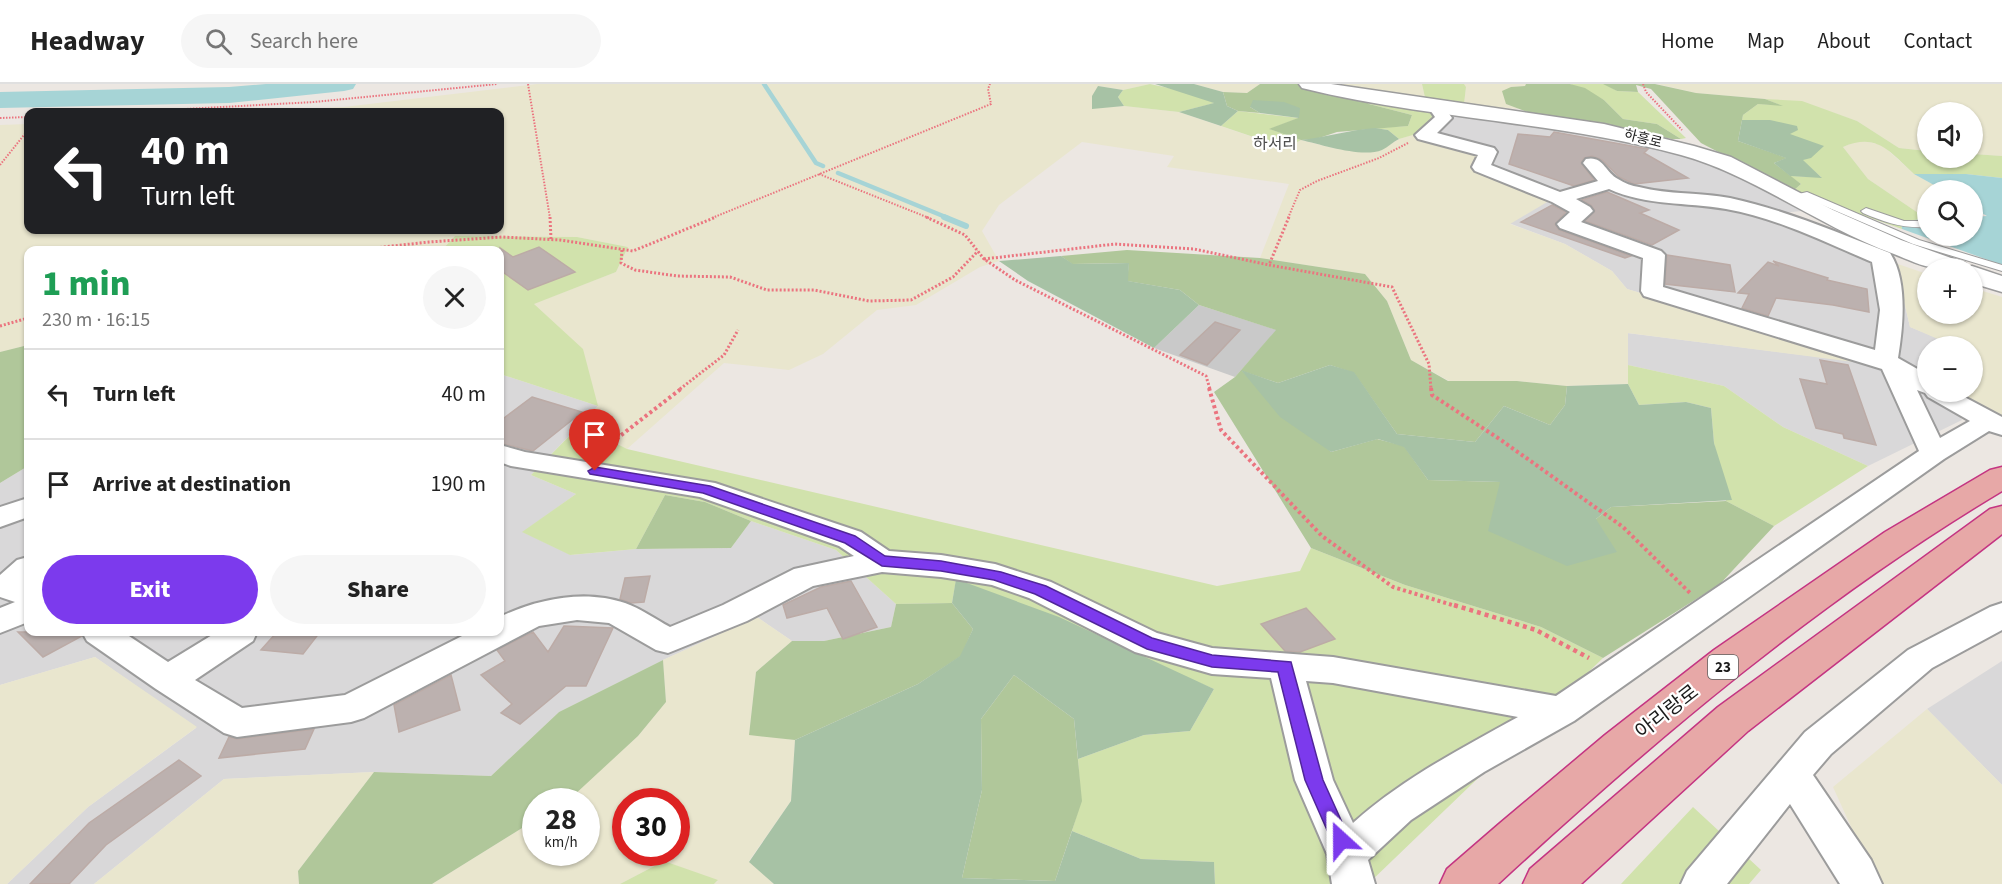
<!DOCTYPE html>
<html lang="en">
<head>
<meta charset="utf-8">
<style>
  :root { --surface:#fff; --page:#f6f6f6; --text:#222; --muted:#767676; --line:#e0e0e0; --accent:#7c3aed }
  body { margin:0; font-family:"Source Sans 3","Noto Sans KR",sans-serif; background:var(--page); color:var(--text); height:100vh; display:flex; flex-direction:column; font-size:22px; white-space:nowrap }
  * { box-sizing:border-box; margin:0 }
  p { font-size:20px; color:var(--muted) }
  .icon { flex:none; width:33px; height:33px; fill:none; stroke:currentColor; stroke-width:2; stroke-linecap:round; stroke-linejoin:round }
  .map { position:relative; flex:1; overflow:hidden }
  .side { position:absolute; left:24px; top:162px; width:480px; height:390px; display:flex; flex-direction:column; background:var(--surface); border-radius:12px; box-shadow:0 2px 4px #0004 }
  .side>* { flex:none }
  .top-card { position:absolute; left:24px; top:24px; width:480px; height:126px; border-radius:12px; box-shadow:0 2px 4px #0004; background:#202124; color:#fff; overflow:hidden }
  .buttons { position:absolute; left:1917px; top:18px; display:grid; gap:12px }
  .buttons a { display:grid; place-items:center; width:66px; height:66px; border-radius:50%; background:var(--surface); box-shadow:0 2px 4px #0004; font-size:30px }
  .speed { position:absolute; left:522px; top:704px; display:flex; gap:12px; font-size:30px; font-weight:700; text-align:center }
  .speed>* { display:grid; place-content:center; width:78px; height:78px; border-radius:50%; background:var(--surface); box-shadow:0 2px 4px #0004; line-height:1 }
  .speed small { font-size:15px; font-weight:400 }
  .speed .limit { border:9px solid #d22; background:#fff; color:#111 }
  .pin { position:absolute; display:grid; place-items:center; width:51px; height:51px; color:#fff; margin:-62px -26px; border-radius:50% 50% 50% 0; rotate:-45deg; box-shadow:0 0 6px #0007 }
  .pin .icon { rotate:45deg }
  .me { position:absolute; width:66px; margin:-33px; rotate:336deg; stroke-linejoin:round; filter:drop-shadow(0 0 4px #0008) }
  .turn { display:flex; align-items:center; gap:21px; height:126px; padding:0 18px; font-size:27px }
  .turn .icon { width:78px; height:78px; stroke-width:2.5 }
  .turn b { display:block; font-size:42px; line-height:51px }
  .round { display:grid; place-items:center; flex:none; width:63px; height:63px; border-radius:32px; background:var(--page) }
  .headline { display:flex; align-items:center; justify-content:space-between; height:102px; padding:0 18px }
  h1 { font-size:36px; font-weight:800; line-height:45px; color:#1e9e55 }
  .button { display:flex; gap:12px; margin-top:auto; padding:12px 18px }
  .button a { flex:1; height:69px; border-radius:36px; background:var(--accent); color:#fff; font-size:24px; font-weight:800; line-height:69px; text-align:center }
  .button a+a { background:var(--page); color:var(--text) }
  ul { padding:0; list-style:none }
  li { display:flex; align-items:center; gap:18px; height:90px; padding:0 18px; border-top:2px solid var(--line) }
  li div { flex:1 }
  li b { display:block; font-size:22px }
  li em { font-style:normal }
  header { display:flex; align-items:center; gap:36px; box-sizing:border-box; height:84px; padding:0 30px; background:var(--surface); border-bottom:2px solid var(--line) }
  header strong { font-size:28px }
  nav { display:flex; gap:33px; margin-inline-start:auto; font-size:21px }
  .search { width:420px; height:54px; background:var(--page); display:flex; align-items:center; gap:15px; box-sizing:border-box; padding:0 21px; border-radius:33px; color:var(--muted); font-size:22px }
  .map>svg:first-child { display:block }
</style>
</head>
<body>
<header>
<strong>Headway</strong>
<div class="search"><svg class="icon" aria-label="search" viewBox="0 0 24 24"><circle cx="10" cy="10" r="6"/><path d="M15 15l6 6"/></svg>Search here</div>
<nav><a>Home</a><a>Map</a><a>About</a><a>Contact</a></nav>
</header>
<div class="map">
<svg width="2002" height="800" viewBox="0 0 2002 800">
  <rect width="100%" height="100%" fill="#ece7e2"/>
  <path fill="#d9d8d9" d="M1434,27L1462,28L1659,62L1739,93L1802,127L1771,130L1802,149L1873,174L1895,179L1910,243L1955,261L1928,262V308H1950L1962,336L1868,382L1783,343L1724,302L1628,281L1627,249L1875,280L1870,276L1627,205L1612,187L1565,160L1509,139L1553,114L1423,48Z
    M500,290L598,322L531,391L576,410L523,448L571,471L636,465L731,464L751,437L836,466L896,520L891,543L824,557H792L757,533L663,576L559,628L491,692L374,688L224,695L94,800H7L88,723L196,644L95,573L0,601V399L28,382V548H500Z
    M2002,577V701L1927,625Z"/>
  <path fill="#c9c9c9" d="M1199,221L1277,246L1235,293L1154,264Z"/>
  <path fill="#e9e6ce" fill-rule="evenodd" d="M537,0H1150L1123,6L1098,2L1092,24L1124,22L1179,28L1285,64L1301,56L1333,64L1366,68L1381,66L1399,55L1418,49L1478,68L1477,84L1554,114L1510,140L1565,160L1612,187L1627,205L1870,276L1877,281L1628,249V300L1567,302L1517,297H1449L1411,276L1387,217L1365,190L1260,174L1289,100L1167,83L1174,72L1082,58L999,121L982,147L999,177L980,183L916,221L877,226L823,270L789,286L724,279L627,365L580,341L598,322L533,220L616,188L628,163L577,153L455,152L442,166H28V261L0,268V41L28,40V146H500V28H233L344,23Z
    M1194,0H1260L1247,9L1223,8Z
    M1333,0H1422L1426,18L1351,6Z
    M1464,0H1526V2L1511,3L1506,20L1519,25L1464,20L1466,3Z
    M1657,0H2002V72L1973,70L1972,28H1928L1927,67L1899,64L1857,37L1802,18L1696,9Z
    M1859,56L1882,61L1914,90L1943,106H1928L1927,135L1868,95L1843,63Z
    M1895,179L1927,190L1928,230H1972L1973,204L2002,213V337L1953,313L1950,308H1972V262H1954L1910,243Z
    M757,533L792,557L756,588L749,650L795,656L791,717L749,777L774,800H714L718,797L664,777L620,800H432L535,736L536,768H586V717H566L638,652L666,618L663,576ZM626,717H676V768H626Z
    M95,573L197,643L88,723L7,800H0V601Z
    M1927,625L2002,701V800H1877L1833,703Z
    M374,688L298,787L299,800H94L224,695Z"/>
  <path fill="#d1e2ac" d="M1150,0L1182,7L1215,19L1179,28L1124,22L1118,13L1123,6Z
    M1422,0H1464L1466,3L1464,20L1426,18Z
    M1570,0H1606L1617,7L1638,8L1686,54L1681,55L1657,40L1623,35L1604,16Z
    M1765,15L1802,17L1857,37L1899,64L1927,67L1928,74H1972L1973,70L2002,72V94L1966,90H1914C1890,68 1877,48 1843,63L1868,95L1927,135L1901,137L1902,145L1793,107L1801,100L1790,92L1821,93L1802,76L1789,50L1770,36H1742L1743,31L1758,20L1780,21Z
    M1364,16L1434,27L1439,34L1423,48L1399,55L1388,46L1375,44L1408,42L1412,31L1369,20Z
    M1238,27L1299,34L1270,45L1301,56L1286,64L1221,42Z
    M455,152L577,153L628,163L616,188L534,220L583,265L598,322L500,290V166H442Z
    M1628,281L1724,302L1783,343L1868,382L1774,442L1726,417L1714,359L1711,324L1686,318L1639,321L1628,300Z
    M580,341L627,365L1217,502L1300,487L1311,464L1405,501L1541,543L1603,574L1368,800H1215L1214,778L1141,775L1072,747L1081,717L1078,675L1144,651L1190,647L1214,605L956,496L952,519L896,520L836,466L751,437L705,418L665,411L636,465L570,471L522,448L576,410L531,391Z
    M1693,723L1761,786L1749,800H1621Z
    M664,777L718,796L714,800H620Z"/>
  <path fill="#b0c79a" d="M1260,0H1332L1347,3L1369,20L1412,31L1408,42L1337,48L1316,55L1301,56L1269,45L1298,34L1299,24L1250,23L1260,29L1238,27L1227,22L1223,8L1247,9Z
    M1526,0H1570L1585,4L1604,16L1623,35L1657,40L1681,55H1672L1596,40L1535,31L1506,20L1502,7L1511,3L1525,2Z
    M1603,0H1655L1696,9L1765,15L1783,22L1758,20L1743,31L1738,57L1787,74L1774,79L1801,100L1793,107L1701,59L1651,5L1636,1L1638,8L1617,7Z
    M1127,166L1260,174L1365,190L1387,217L1411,276L1448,297H1517L1567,302L1565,321L1550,341L1504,322L1475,358L1397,350L1354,289L1330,281L1278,299L1242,287L1331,368L1377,355L1404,362L1428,396L1501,398L1596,435L1611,423L1726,417L1774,442L1720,500L1603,574L1541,543L1405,501L1311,464L1214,308L1235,293L1276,246L1199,221L1180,206L1127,197L1129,179L1072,180L1061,172Z
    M28,261V382L0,399V268Z
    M665,411L705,418L751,437L731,464L636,465Z
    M952,519L973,545L961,572L918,600L795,656L749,651L756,588L792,557H824L891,543L896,520Z
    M663,576L666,618L638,652L572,713L566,717H536L535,736L432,800H299L298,787L374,688L491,692L559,628Z
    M1014,591L1074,635L1082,717L1055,797L962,794L982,706L981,635Z"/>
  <path fill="#a7c2a5" d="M1155,0H1194L1223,8L1227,22L1238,27L1221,42L1179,28L1214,19Z
    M1098,2L1123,6L1118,13L1124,22L1092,25V12Z
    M1253,16L1284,18L1300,24L1299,34L1260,29L1250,23Z
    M1742,36H1770L1797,42L1798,46L1790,50L1824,62L1811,74L1803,76L1822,94L1790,92L1774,79L1786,74L1738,57Z
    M1375,44L1388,46L1399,55C1393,58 1388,63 1382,66C1362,74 1323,61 1301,56C1326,53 1349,46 1375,44Z
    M1061,172L1073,180L1129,179L1128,197L1180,206L1199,221L1154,264L1028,197L999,177Z
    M1330,281L1354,288L1397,350L1475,358L1504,322L1550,341L1565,321L1567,302L1628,300L1639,321L1686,318L1711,324L1714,359L1732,416L1611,423L1596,435L1617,468L1567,482L1488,447L1500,398L1428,396L1404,363L1378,355L1331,368L1280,333L1241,286L1278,299Z
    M956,495L1059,533L1214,605L1190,647L1144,651L1078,675L1074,635L1014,591L981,635L982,706L962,794L1055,797L1072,747L1141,775L1214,778L1215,800H774L749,778L791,717L795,656L918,600L960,572L973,545L952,519Z"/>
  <path fill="#a6d4d6" d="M1914,90H1966L2002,94V181L1902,145L1901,137L1927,135L1928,152H1972L1973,133L1987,132L1973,124L1972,106H1943Z"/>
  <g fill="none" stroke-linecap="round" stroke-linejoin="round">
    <path stroke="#a6d4d6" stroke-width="4.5" d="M764,0L816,79L823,82
      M838,89L948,134"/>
    <path stroke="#a6d4d6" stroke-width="6" d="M944,133L966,142"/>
    <path fill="#a6d4d6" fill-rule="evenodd" d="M266,0H356L353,5L344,7L229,19L0,24V8L229,3Z"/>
  </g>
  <path fill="#bcb1af" stroke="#bcaba6" stroke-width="1.5" d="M1554,48L1648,65L1644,69L1688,94L1634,100L1619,93L1602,76L1592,72L1584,74L1581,79L1594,96L1574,102L1509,80L1518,50L1550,53Z
    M1607,108L1649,126L1640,129L1679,146L1652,161L1585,137L1595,127L1591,121L1582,116Z
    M1552,121L1566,128L1555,140L1559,146L1631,172L1625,174L1521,138Z
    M539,163L575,188L528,206L500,186V164L513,173Z
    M1667,171L1730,181L1735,208L1665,200Z
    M1773,177L1828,194L1827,196L1867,205L1869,228L1833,221L1776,214L1768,232L1742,224L1749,210L1738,209L1768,178L1779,182Z
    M1215,238L1240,246L1207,281L1180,271Z
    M1820,276L1848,281L1876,361L1844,354L1843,350L1816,344L1800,295L1827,300Z
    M532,313L582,328L533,367L500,359V337Z
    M650,492L644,518L631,519L620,515L625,494Z
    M851,497L877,543L843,555L827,524L787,534L783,521L821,503Z
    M1306,524L1335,555L1300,568L1285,567L1261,540Z
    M564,542L613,544L586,602H566L520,640L501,629L512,620L481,591L505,577L497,566L533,548L548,568Z
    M18,548H80L82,552L43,573Z
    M277,548H320L303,570L261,566Z
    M451,591L460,626L399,648L394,621Z
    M314,645L305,665L219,674L229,653L237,655Z
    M179,676L201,692L106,761L69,800H30L89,739Z"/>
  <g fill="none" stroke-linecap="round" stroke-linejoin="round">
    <g stroke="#9c9c9c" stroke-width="2">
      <path id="service" d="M1807,108L1919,156L2002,181V187L1913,160L1806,114L1791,116L1786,113Z
        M1866,124L1904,137H1928V143C1904,145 1884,138 1863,129L1861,127Z"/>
    </g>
    <g stroke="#9c9c9c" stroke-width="4">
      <path id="minor" d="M1436,18L1442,20L1452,34L1437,49L1494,64L1497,68L1491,81L1560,108L1598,97L1583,79L1586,75C1603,71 1605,88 1618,95C1624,99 1632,102 1639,103C1669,111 1700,108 1730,114C1785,126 1837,148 1890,169C1908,196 1903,244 1898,274L1928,291V308H1955L2002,333V351L1989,347L1944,375L1574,637L1484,688L1411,736L1368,776L1375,800H1332L1327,770L1295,696L1271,594L1212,590L1135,568L1029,514L992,501L941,493L882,488L813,502L747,537L668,569L656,566L609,539L577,536L539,542L364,634L351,638L237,653L224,649L156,605L87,557L82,548H123L168,578L217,548H257L253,557L195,596L242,624L345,611L470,548H500V533C536,515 585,505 625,519C640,524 655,535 670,543L723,521L794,485L854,472L839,462L700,413L511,382L500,378V361L525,368L715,399L861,448L889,467L941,471L995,480L1051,498L1157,549L1212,564L1333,573L1556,612L1919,367L1882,285L1644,212L1641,207L1643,174L1560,144L1557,140L1570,128L1552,118L1475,87L1472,83L1478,71L1418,55L1415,51L1435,33L1428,23ZM1609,105C1646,122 1686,118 1726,125C1777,134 1825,158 1872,178L1880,226L1875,266L1663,203L1665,171L1661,167L1581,138L1593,127L1590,123L1576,115ZM1917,306L1925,309L1928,313L1970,337L1940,354ZM1306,597L1333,599L1518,633C1460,665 1402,695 1353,739L1333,696Z
        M28,414V433L0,443V423Z
        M28,473V538L0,549V524L15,518L0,513V491L17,476Z
        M2002,519V546L1932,584L1831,670L1813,691L1871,776L1882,800H1840L1790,720L1727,800H1681L1687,787L1805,648L1908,566L1990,523Z"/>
    </g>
    <g stroke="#9c9c9c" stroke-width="3">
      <path id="tertiary" d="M1299,0H1331L1604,40L1694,62L1731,73L1833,126L1901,156L1965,179L1968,183L1972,182L2002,192V208L1972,199V184C1961,184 1948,186 1936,184C1922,183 1907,175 1894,170C1820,143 1754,91 1681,71C1556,37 1426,35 1302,4Z"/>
    </g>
    <g stroke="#c43582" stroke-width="3">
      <path id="trunk" d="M2002,383V407C1818,517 1655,655 1498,800H1440L1447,785L1499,740L1605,651L1714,566L1885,448L1990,386Z
        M2002,422V450L1748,647L1581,800H1523L1530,785L1718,623L1990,425Z"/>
    </g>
    <path stroke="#eb747f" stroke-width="2" stroke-dasharray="1.5 1.5" stroke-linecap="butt" d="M528,0L550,134
      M1643,0L1646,8L1682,46
      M130,28L314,18L497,0
      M0,34L28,33
      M0,81L28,46
      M819,90L929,134
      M712,134L991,20L988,5L990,0
      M1288,134L1300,106L1317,97L1379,74L1408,59"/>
    <path stroke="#eb747f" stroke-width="3" stroke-dasharray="2 2" stroke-linecap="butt" d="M550,133L551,155
      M926,133L965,151L984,175L1015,196L1206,292L1210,305
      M1289,133L1269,181L1392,203L1429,280L1431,305
      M356,166L429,158L502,153L560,156L633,167L716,133
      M622,166L621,179L635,186L677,192L730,193L767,206H814L869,217L911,216L953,193L978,167
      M984,175L1115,160L1194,165L1269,181
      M0,242L28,234
      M680,305L724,271L738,246"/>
    <path stroke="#eb747f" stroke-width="4" stroke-dasharray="3 3" stroke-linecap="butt" d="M1209,304L1221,346L1322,452L1393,503L1459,523
      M1431,304L1432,311L1501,356L1623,443L1690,509
      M606,369L611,359L682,304"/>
    <path stroke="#eb747f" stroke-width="4.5" stroke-dasharray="4 4" stroke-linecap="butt" d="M1454,521L1536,546L1589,574"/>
    <use href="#service" fill="#fff" fill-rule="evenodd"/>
    <use href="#minor" fill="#fff" fill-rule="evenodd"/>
    <use href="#tertiary" fill="#fff" fill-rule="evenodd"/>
    <use href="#trunk" fill="#e7a8a7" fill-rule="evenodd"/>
  </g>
  <path fill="#7c3aed" stroke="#51269a" stroke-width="1.5" d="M595,383L710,402L855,452L885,472L941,477L1001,488L1046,502L1152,554L1212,571L1291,578L1323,696L1350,756L1348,762L1341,764L1334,762L1305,696L1278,588L1212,583L1147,565L1035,510L994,496L941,487L882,482L845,459L703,409L590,390L588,387Z"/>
  <g text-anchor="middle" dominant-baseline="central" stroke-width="4.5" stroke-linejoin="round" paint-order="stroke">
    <g font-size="14" fill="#1b1b1b" stroke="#fff">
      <text transform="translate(1643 55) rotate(14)">하흥로</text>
    </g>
    <rect fill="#fff" stroke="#5f5f5f" stroke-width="1.5" x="1708" y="571" width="30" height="24" rx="4.5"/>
    <g font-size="15" font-weight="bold" fill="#1b1b1b">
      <text x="1723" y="583">23</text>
    </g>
    <g font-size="16" fill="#4e4e4e" stroke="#fff">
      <text x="1275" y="60">하서리</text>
    </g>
    <g font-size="20" fill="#1b1b1b" stroke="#fff">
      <text transform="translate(1667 628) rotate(-38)">아리랑로</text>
    </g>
  </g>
</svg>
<div class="buttons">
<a><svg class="icon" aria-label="sound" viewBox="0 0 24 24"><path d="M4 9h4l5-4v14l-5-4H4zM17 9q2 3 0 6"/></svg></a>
<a><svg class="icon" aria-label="search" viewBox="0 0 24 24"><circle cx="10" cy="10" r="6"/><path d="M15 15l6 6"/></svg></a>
<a>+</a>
<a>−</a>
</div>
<div class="speed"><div>28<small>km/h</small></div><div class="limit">30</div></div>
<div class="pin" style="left:595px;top:387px;background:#d93025"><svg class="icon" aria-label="arrive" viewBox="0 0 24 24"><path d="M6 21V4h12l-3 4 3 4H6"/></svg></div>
<svg class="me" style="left:1341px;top:756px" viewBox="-20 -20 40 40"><path d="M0-17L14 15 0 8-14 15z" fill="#7c3aed" stroke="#fff" stroke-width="4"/></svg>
<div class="top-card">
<div class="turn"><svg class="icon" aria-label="left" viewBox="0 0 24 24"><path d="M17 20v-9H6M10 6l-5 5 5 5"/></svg><div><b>40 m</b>Turn left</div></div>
</div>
<section class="side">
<div class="headline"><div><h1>1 min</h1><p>230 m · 16:15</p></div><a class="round"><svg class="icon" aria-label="close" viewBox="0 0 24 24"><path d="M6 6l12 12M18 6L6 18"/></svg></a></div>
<ul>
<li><svg class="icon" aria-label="left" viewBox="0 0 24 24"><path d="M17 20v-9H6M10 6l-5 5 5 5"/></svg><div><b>Turn left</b></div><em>40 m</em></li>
<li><svg class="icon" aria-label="arrive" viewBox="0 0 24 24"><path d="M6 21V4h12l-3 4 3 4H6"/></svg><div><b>Arrive at destination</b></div><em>190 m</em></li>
</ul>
<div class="button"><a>Exit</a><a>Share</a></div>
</section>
</div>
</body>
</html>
